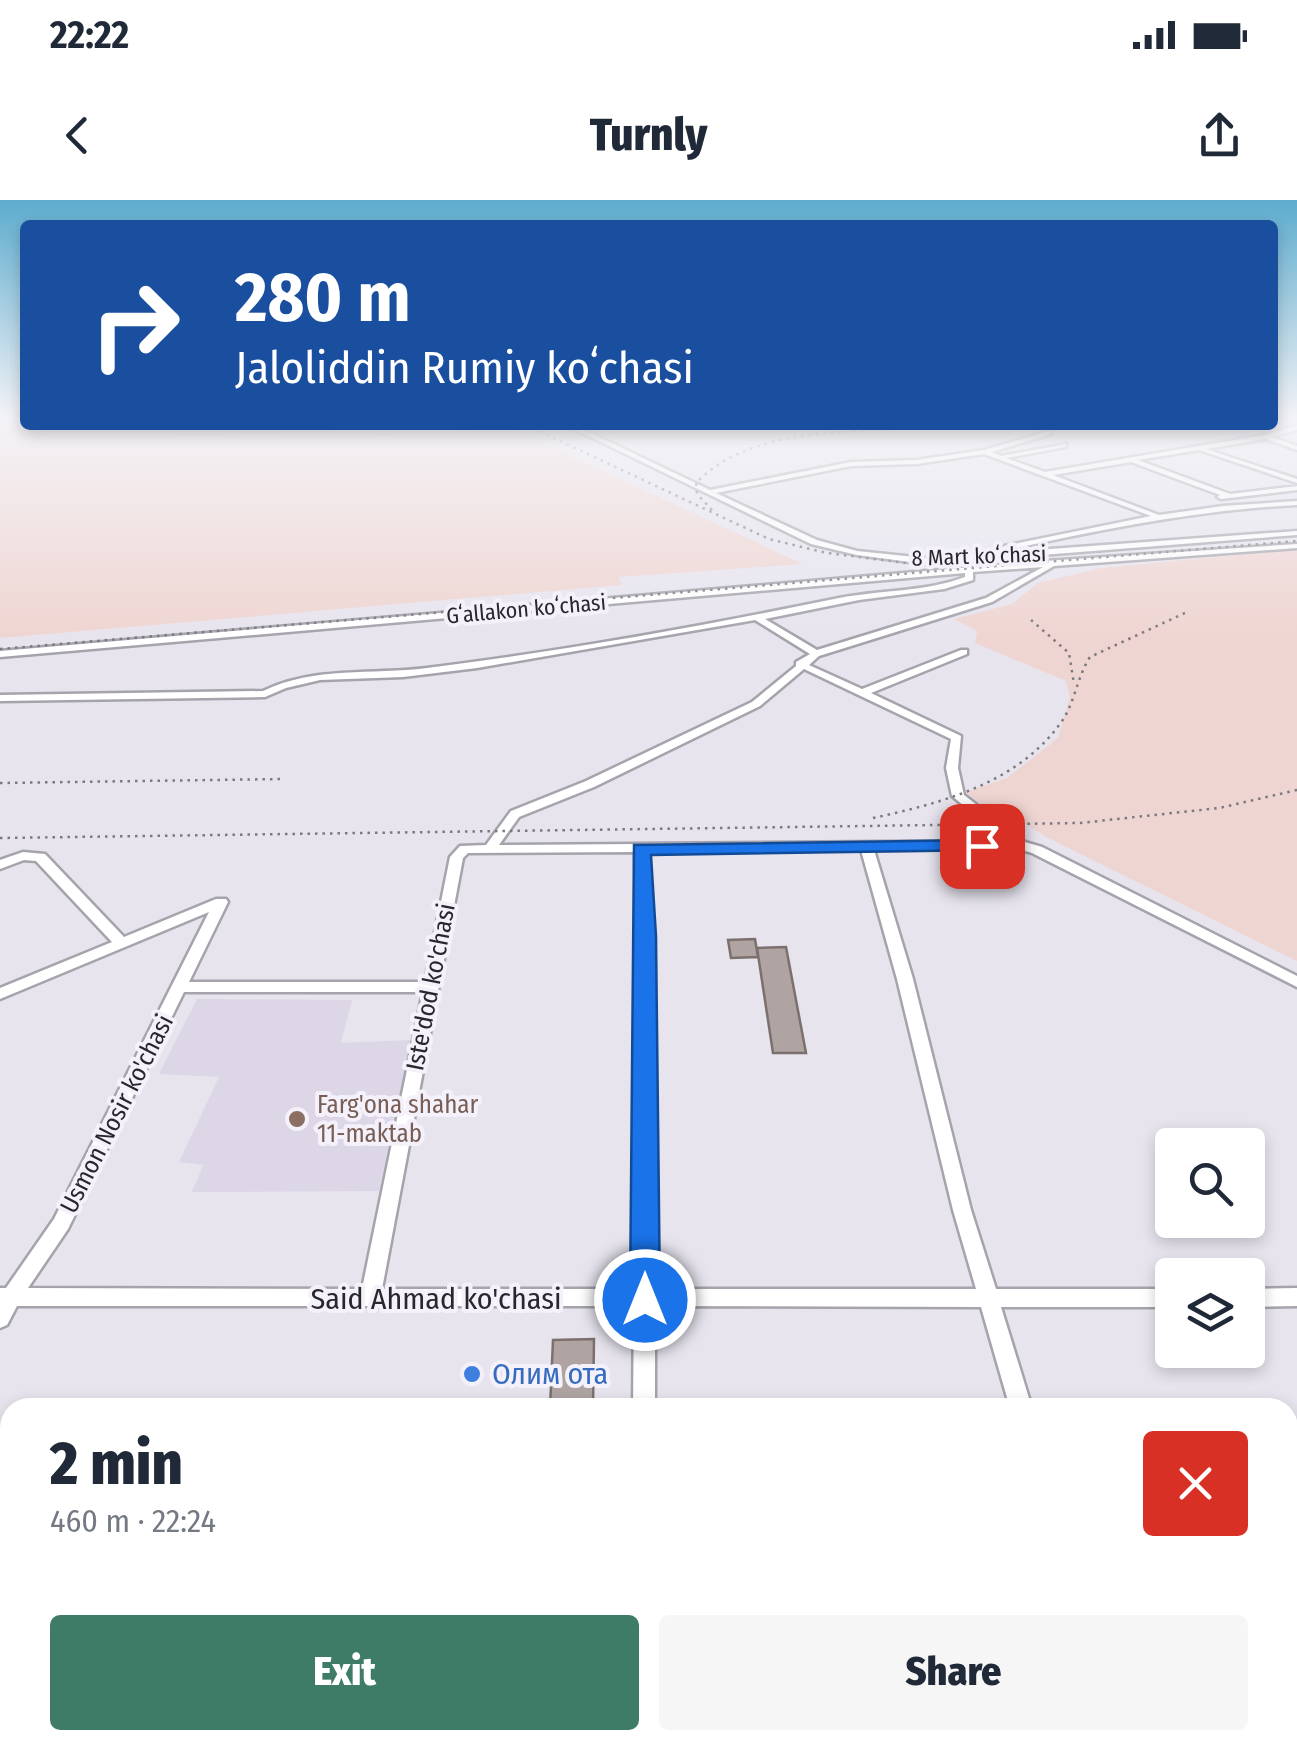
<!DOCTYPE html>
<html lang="en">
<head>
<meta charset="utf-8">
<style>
  :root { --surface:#fff; --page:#f6f6f7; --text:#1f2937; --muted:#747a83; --accent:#3f7c68 }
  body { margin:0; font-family:"Fira Sans Condensed",sans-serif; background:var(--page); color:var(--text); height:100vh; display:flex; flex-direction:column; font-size:38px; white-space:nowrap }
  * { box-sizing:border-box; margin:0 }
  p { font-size:32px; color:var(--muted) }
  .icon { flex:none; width:55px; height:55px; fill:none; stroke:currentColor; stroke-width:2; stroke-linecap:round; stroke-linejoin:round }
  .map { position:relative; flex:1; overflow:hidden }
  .side { position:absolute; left:0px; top:1198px; width:1298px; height:352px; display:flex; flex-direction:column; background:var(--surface); border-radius:30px 30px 0 0; box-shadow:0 5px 15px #0003 }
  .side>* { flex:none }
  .banner { position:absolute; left:20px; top:20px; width:1258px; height:210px; border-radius:10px; box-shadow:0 5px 15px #0003; background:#1a4fa0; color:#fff; overflow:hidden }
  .buttons { position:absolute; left:1155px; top:928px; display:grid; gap:20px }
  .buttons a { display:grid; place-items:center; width:110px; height:110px; border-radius:10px; background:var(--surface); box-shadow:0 5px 15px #0003; font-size:50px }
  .pin { position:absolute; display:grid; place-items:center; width:85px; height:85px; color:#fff; margin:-42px; border-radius:20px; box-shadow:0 5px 15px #0006 }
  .me { position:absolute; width:110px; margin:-55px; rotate:0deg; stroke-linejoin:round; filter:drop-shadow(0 0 8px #0008) }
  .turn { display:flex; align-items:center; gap:35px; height:210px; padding:0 50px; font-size:45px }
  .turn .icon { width:130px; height:130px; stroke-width:2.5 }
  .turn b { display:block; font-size:70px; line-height:85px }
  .round { display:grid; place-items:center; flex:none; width:105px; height:105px; border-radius:10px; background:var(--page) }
  .head { display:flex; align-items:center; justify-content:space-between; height:170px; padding:0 50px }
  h1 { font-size:60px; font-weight:800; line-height:75px }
  .cta { display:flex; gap:20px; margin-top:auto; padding:20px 50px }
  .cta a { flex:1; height:115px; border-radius:10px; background:var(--accent); color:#fff; font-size:40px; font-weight:800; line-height:115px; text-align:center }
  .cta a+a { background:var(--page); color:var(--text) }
  .status { display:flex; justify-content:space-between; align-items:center; height:70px; padding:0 50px; background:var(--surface); direction:ltr }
  .status svg { height:28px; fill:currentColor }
  header { display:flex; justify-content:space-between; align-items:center; height:130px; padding:0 50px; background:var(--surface); font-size:45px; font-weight:800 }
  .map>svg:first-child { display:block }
</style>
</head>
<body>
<div class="status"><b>22:22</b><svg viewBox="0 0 49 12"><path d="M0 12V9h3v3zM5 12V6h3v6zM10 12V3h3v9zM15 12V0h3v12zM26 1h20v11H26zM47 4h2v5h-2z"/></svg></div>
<header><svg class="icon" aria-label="back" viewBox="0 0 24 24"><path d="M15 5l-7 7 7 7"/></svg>Turnly<svg class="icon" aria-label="share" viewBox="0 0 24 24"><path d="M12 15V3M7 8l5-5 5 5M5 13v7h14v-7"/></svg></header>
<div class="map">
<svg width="1297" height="1549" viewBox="0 0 1297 1549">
  <rect width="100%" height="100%" fill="#e7e4ee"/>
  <path fill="#efd5d1" d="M0,220H25V225L450,227L147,239L515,230L803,364L619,377L622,385L0,438Z
    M1297,349V761L1048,638L1018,619L989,610L965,592L1007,578L1058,538L1070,497L1066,481L975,443L977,431L954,419L1012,404L1038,383L1101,368Z"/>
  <path fill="#dcd6e7" d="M197,799L352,800L341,843L411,840L379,991L192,992L203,965L179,962L219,877L159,874Z"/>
  <path fill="#afa4a1" stroke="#7b706e" stroke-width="2.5" d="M755,739L758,757L731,758L728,740Z
    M786,747L806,853H773L757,748Z
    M594,1139L593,1208H550L553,1140Z"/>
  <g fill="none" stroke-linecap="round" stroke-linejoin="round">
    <g stroke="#a6a3ac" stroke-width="5">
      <path id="street" d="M566,225H574L710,290L851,262L916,260L984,250L1049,231L1051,234L992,252L1001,256L1067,244L1065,247L1006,258L1045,272L1264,235L1297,226V230L1272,237L1297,246V250L1265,239L1206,249L1297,279V283L1199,250L1138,260L1230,294L1297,286V290L1221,299L1217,297L1220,295L1131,262L1053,275L1159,315L1223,306L1297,301V305C1198,310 1103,329 1007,350L1003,348L1004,346L1151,316L984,254L916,264L851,266L716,293L817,340L857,351L925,358L1297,331V335L925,364L857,355L811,344Z
        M1297,344V348L1054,366L992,402L819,456L809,465L862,489L961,450H967V454L871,493L961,536L958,568L964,595L1025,642L1042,647L1297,776V787L1032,653L1019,649L874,650L913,779L971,1010L996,1089H1172V1107H1001L1032,1208H1010L981,1107L655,1106V1208H633L634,1106H17L7,1125L0,1128V1088H6L54,1019L209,712L0,799V788L112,742L36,661L24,660L0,669V660L23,652L45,654L124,737L216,699H226L228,702L189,782H425L450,657L460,646L486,645L511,611L586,581L752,502L796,466V462L810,454L755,420L477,468L403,477L320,480L286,488L265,497L0,501V495L263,491C315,466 372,475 427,468C565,451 702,426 839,398C880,390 925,392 965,377V373L0,457V451L1030,362ZM1043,367L986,398L817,450L765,419L859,400L944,389L973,380V372ZM804,469L951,539L946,568L952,596L1007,641L499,645L519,617L594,587L760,506ZM861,650L897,779L953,1010L976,1089H655L654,791L648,652ZM635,652L638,791L635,1089H382L463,658L468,653ZM184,792H423L362,1089L28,1088L68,1029Z
        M1297,1088V1106L1248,1107V1089Z
        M1288,1538L1293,1549H1261L1257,1540H1288Z
        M627,1540H655V1549H627Z"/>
    </g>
    <use href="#street" fill="#fff" fill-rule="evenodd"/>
    <path stroke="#7b797f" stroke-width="2.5" stroke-dasharray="2.5 5" stroke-linecap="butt" d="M526,225L769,339L827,353L906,363
      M712,310L697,294L696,283C756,221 866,235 946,225
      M1031,420L1069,453L1074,484
      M0,449L1297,341
      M0,583L282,579
      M873,618C942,603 1019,583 1062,521C1075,502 1077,477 1090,457L1187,412
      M0,638L1080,623L1219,608L1297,590"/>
  </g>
  <linearGradient id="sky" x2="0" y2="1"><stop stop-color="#5dacce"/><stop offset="0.5" stop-color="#f4f3f7"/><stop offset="1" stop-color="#f4f3f7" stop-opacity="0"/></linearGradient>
  <rect width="1297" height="437" fill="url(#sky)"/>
  <path fill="#1a73e8" stroke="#114b97" stroke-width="2.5" d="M982,640L989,642V650L651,655L656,736L660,1100L656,1110L645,1114L634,1110L630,1100L634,645Z"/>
  <circle fill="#8d6e63" stroke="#f4f1fb" stroke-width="4" cx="297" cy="919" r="10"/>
  <circle fill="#3f7fe0" stroke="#f4f1fb" stroke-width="4" cx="472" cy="1174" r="10"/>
  <g text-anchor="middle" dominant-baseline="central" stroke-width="8" stroke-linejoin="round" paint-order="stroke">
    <g font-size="22" fill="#29272b" stroke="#f4f1fb">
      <text transform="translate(979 356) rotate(-2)">8 Mart koʻchasi</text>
      <text transform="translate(526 409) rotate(-5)">Gʻallakon koʻchasi</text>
    </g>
    <g font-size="25" fill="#29272b" stroke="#f4f1fb">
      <text transform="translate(431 787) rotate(-79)">Iste'dod ko'chasi</text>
      <text transform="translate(117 914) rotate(-63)">Usmon Nosir ko'chasi</text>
    </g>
    <g font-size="25" fill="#785e54" stroke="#f4f1fb" text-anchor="start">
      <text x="317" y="905">Farg'ona shahar<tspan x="317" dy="29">11-maktab</tspan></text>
    </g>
    <g font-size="30" fill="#29272b" stroke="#f4f1fb">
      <text x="436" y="1099">Said Ahmad ko'chasi</text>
    </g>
    <g font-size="30" fill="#366cbe" stroke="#f4f1fb" text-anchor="start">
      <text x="492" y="1174">Олим ота</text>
    </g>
  </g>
</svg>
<div class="buttons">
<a><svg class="icon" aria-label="search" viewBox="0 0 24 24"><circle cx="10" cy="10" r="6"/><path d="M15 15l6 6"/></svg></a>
<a><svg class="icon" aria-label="layers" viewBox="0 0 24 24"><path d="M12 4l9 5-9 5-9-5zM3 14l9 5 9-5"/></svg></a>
</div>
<div class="pin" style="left:982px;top:646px;background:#d93025"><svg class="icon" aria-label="arrive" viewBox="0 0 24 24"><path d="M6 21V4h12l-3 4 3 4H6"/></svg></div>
<svg class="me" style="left:645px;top:1100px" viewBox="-20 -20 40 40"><circle r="17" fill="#1a73e8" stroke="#fff" stroke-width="3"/><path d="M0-11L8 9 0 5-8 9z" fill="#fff"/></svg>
<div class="banner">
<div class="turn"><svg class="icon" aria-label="right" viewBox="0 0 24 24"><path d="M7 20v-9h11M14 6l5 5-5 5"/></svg><div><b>280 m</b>Jaloliddin Rumiy koʻchasi</div></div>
</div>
<section class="side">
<div class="head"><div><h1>2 min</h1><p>460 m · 22:24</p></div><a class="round" style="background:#d93025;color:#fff"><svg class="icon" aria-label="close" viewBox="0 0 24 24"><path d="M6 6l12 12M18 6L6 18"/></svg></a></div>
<div class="cta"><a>Exit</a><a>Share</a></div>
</section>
</div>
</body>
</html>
